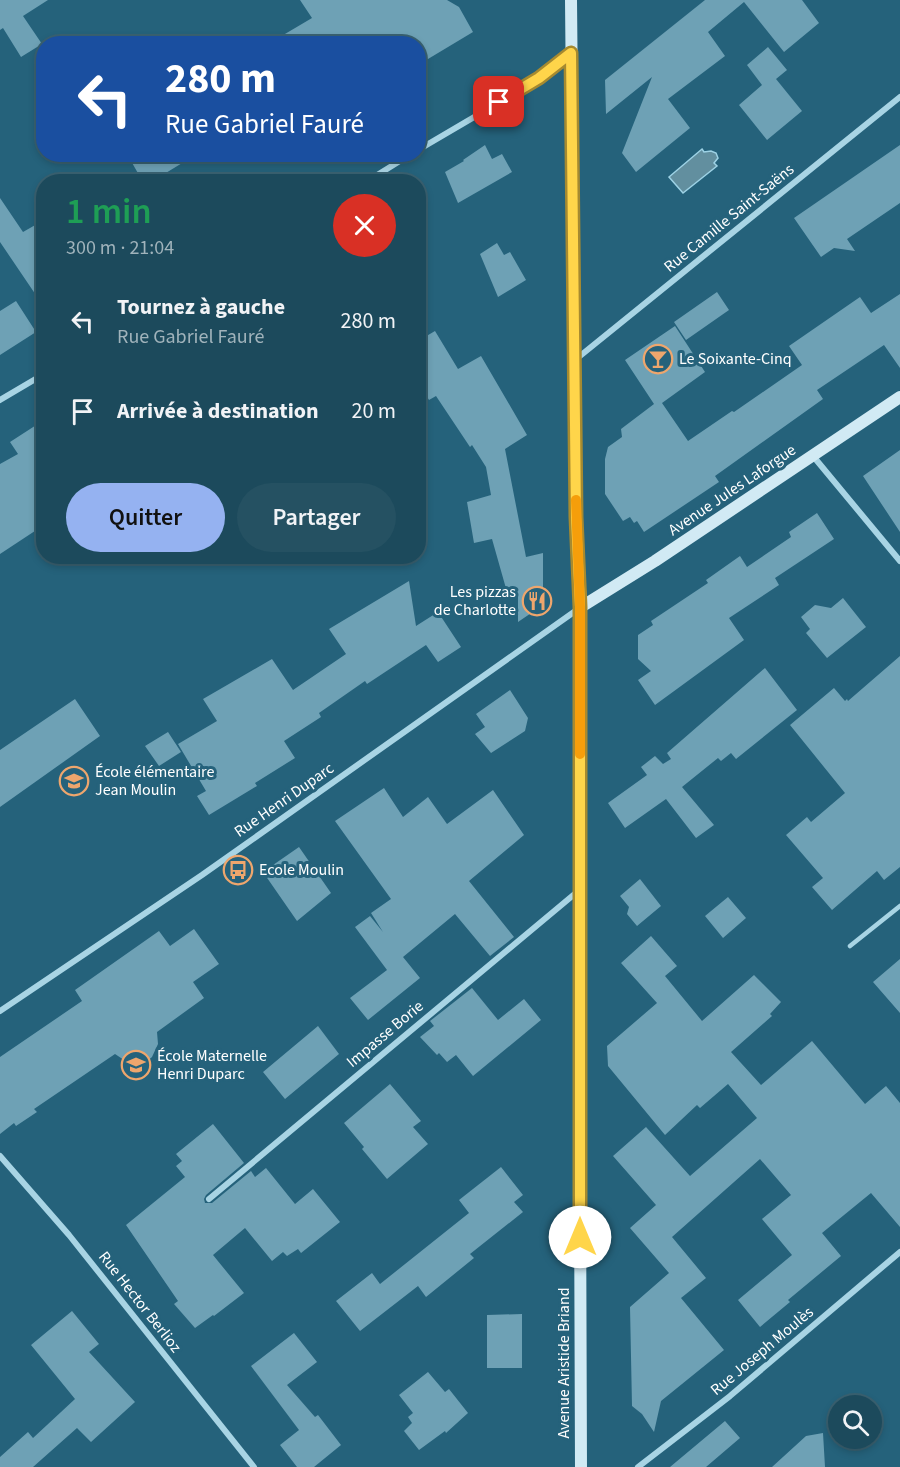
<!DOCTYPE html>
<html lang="fr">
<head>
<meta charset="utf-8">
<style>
  :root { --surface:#1c4a5c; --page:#255162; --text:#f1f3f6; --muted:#a0b3bb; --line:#3a6272; --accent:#95b2f1 }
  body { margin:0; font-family:"Source Sans 3",sans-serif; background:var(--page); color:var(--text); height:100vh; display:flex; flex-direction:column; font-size:22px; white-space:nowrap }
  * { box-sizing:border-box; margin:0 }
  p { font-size:20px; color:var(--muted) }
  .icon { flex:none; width:33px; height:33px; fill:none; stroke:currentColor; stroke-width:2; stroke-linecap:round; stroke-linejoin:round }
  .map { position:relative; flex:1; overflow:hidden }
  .drawer { position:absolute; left:36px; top:174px; width:390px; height:390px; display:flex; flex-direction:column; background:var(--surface); border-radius:24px; box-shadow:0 3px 9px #0003,0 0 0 2px var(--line) }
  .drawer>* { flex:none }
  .guide { position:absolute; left:36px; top:36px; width:390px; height:126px; border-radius:24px; box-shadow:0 3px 9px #0003,0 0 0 2px var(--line); background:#1a4fa0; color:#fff; overflow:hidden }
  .tools { position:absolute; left:828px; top:1395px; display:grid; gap:12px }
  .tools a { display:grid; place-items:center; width:54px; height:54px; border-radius:50%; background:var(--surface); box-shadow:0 3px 9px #0003,0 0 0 2px var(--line); font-size:30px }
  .pin { position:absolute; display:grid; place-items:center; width:51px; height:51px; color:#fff; margin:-26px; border-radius:12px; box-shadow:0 3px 9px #0006 }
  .me { position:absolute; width:66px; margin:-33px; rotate:0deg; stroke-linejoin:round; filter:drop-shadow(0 0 4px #0008) }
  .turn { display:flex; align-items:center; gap:21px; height:126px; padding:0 30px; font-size:27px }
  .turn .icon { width:78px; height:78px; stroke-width:2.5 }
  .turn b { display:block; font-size:42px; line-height:51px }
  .round { display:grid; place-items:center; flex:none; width:63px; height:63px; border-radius:32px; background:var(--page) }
  .head { display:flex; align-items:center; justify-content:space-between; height:102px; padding:0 30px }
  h1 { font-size:36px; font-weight:600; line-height:45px; color:#1e9e55 }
  .primary-button { display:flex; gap:12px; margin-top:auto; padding:12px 30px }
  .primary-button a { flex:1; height:69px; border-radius:36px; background:var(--accent); color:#111; font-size:24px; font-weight:600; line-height:69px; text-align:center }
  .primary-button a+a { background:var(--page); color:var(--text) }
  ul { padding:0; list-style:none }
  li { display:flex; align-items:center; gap:18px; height:90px; padding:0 30px }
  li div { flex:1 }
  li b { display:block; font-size:22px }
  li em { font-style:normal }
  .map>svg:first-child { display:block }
</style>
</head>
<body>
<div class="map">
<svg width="900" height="1467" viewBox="0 0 900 1467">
  <rect width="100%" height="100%" fill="#25627b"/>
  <path fill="#628f9f" stroke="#9dd2e5" stroke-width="1.5" d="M702,149L704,152L711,151L716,153L718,158L714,163L717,166L683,193L669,177Z"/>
  <path fill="#6ea1b5" d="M0,0H48L23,16L42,44L21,57L3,28L0,30Z
    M300,0H447L459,7L473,32L418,65V44H268L312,18Z
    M705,0H802L819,23L784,52L744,2L708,32L725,56L668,99L690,128L636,172L622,153L652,77L606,114L605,80Z
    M768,47L787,70L776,79L802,111L767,140L739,105L762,85L747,65Z
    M485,145L492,159L502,154L512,172L458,203L445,172L464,161L463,160Z
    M900,145V203L847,239L855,251L834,248L821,257L794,218Z
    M127,154H197L151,182H143Z
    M0,198L23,232L44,220V307L0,242Z
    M497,243L504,255L510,252L526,280L498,297L480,254Z
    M717,292L729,310L686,340L674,322Z
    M900,294V368L884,345L817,390L823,399L715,476L719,482L644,532L637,521L634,523L630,517L623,521L605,494V459L608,447L622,437L621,429L654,404L625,360L675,326L705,372L662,403L688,441L732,411L734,412L802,365L789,346L860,297L871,313Z
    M16,301L36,332L0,355V311Z
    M435,331L458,369L481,356L527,435L505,449L526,557L543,553V605L518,622V593L507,592L492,539L474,543L467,502L491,495L486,467L472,445L470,447L436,396L429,400L418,382V341Z
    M44,420V525L0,554V464L18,454L10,442Z
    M900,450V532L863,476Z
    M817,513L834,539L775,578L779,585L729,618L744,640L655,705L638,680L651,671L638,659V635L653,625L651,621L708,583L706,580L740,556L747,567L791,537L789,532Z
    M409,581L416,626L438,612L461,647L438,662L426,645L367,684L365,681L319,713L321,717L284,741L295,758L255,783L257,786L209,815L197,796L206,791L178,744L217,721L203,699L272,659L293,690L346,654L329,629Z
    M843,598L866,627L827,658L806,633L810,629L801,617L815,605L831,608Z
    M900,656V867L884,880L877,871L832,910L812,887L823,878L786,835L807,817L811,822L845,793L790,725L834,688L845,701L847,699L848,701Z
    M765,668L797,710L736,759L731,753L721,761L718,758L682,787L714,825L696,838L666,799L625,828L608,803L647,775L641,767L655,756L663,764L671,759L667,753Z
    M510,690L528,718L525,731L491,753L475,734L485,727L476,714Z
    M75,699L100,736L0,807V750Z
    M168,732L181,752L159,766L145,746Z
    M384,788L403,817L428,797L447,824L493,790L524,835L469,881L514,937L490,956L455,914L403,957L420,978L368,1020L350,998L387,970L355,927L370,916L383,932L371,913L391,899L335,821Z
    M299,847L331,893L297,921L263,872Z
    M640,879L661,906L637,926L627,914L629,907L620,896Z
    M728,897L746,918L723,938L705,916Z
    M194,929L219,964L193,982L204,998L157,1032L158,1044L152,1057L145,1063L136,1064L127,1062L115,1054L34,1109L37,1112L16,1126L14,1123L0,1134V1057L82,1001L75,990L159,931L170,946Z
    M651,936L677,966L665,976L702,1021L754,975L781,1002L770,1014L772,1016L731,1052L761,1085L812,1041L865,1104L886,1086L900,1103V1227L871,1193L822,1233L841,1256L788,1300L790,1302L760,1327L738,1300L792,1255L762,1219L791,1195L760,1159L672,1237L706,1278L681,1298L724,1350L661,1401L654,1432L642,1414L632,1406L630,1307L669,1273L630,1228L656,1205L613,1156L646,1127L690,1176L757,1118L728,1084L700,1108L697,1105L665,1135L608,1066L607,1046L657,1003L621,963Z
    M900,959V1013L873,982Z
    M472,988L498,1020L524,999L541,1020L473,1076L456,1055L447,1062L439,1053L437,1055L420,1037L434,1026L430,1021Z
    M318,1026L339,1054L285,1099L263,1072Z
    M390,1084L421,1121L413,1127L428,1144L387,1179L362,1149L364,1147L344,1123Z
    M213,1124L244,1163L206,1195L204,1199L205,1203H212L251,1171L255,1177L266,1168L295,1204L313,1189L340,1222L301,1253L298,1249L287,1256L283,1252L272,1261L245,1228L213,1255L244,1293L214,1316L213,1315L195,1328L174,1304L178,1301L126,1225L185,1177L176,1166L182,1161L176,1154Z
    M501,1167L523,1195L514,1202L523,1212L470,1254L474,1258L426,1297L418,1286L360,1331L336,1301L372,1273L380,1284L469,1213L459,1200Z
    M72,1311L99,1344L89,1352L135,1402L91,1442L77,1428L33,1467H0V1457L28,1432L33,1438L75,1399L31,1345Z
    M522,1314V1368H487V1315Z
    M294,1333L317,1362L287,1385L315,1417L318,1415L341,1445L314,1467H297L280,1445L299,1430L251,1366Z
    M428,1372L445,1392L449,1389L468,1413L446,1433L445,1431L419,1450L404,1431L412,1423L408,1417L413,1413L399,1395Z
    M725,1421L740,1438L706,1467H670Z
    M823,1433L825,1467H772L806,1436Z"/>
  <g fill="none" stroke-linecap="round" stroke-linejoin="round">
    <path stroke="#a8d4e4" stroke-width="4.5" d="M850,946L900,906"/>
    <path stroke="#a8d4e4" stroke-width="6" d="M418,150L539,79L571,53
      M366,182L411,154
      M575,360L900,97
      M0,400L44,374
      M813,456L900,561
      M0,1011L202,875L581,607
      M0,1156L69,1235L254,1467
      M209,1199L577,892
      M638,1467L730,1396L900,1252"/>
    <path stroke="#d1eaf4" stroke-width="12" d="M571,0L576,517L581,607L579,891L581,1467
      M581,607L655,561L900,397"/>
  </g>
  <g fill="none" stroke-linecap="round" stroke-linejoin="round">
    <g stroke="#a68a30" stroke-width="15">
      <path id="route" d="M499,102L539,78L571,53L576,517L580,607V1237"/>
    </g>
    <use href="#route" stroke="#ffd54a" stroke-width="10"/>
    <path stroke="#f59e0b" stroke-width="10" d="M576,500L580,607V754"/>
  </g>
  <defs>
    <g id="bar-ring" transform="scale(1.5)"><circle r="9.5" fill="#25627b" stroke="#eea66d" stroke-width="1.5"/><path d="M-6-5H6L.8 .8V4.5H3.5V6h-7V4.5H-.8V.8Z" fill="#eea66d"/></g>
    <g id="restaurant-ring" transform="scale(1.5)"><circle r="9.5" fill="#25627b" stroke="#eea66d" stroke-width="1.5"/><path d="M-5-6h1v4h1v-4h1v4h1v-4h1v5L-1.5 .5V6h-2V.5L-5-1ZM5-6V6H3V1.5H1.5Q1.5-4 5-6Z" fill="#eea66d"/></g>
    <g id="school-ring" transform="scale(1.5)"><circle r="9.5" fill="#25627b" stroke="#eea66d" stroke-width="1.5"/><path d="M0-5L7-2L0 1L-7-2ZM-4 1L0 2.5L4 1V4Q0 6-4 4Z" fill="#eea66d"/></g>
    <g id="bus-ring" transform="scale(1.5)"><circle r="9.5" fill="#25627b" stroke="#eea66d" stroke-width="1.5"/><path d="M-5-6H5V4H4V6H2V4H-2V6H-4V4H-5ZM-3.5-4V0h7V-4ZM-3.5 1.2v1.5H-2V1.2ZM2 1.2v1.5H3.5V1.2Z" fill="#eea66d"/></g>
  </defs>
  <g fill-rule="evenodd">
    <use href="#bar-ring" x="658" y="359"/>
    <use href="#restaurant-ring" x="537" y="601"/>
    <use href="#school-ring" x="74" y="781"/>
    <use href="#bus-ring" x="238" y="870"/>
    <use href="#school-ring" x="136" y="1065"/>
  </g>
  <g text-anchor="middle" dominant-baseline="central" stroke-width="6" stroke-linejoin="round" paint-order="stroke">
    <g font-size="16" fill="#fff" stroke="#25627b">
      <text transform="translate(729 218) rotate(-39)">Rue Camille Saint-Saëns</text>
      <text transform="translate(732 490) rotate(-34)">Avenue Jules Laforgue</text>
      <text transform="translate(284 800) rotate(-35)">Rue Henri Duparc</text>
      <text transform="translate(385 1034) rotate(-40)">Impasse Borie</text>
      <text transform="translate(140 1302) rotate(52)">Rue Hector Berlioz</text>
      <text transform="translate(762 1351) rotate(-40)">Rue Joseph Moulès</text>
      <text transform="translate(564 1363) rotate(-90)">Avenue Aristide Briand</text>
    </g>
    <g font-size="16" fill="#fff" stroke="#25627b" text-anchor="start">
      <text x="679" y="359">Le Soixante-Cinq</text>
      <text x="516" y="592" text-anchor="end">Les pizzas<tspan x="516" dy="18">de Charlotte</tspan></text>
      <text x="95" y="772">École élémentaire<tspan x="95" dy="18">Jean Moulin</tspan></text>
      <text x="259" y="870">Ecole Moulin</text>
      <text x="157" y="1056">École Maternelle<tspan x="157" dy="18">Henri Duparc</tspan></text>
    </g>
  </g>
</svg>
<div class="tools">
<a><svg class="icon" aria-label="search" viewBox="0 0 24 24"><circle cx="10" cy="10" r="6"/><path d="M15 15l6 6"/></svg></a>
</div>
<div class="pin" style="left:499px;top:102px;background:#d93025"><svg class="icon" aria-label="arrive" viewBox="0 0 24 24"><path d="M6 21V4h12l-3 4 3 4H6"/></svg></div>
<svg class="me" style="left:580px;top:1237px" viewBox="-20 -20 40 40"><circle r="19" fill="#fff"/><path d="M0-13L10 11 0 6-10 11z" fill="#ffd54a"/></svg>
<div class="guide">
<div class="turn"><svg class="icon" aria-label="left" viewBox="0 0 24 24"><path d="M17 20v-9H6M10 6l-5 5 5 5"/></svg><div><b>280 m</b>Rue Gabriel Fauré</div></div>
</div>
<section class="drawer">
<div class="head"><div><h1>1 min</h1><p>300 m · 21:04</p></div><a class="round" style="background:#d93025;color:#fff"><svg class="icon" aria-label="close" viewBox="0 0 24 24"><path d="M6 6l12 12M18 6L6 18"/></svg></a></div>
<ul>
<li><svg class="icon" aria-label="left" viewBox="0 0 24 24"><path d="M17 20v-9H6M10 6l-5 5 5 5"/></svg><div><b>Tournez à gauche</b><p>Rue Gabriel Fauré</p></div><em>280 m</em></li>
<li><svg class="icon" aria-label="arrive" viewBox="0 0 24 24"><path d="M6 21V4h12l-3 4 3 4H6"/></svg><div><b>Arrivée à destination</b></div><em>20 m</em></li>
</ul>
<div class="primary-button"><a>Quitter</a><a>Partager</a></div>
</section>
</div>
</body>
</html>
